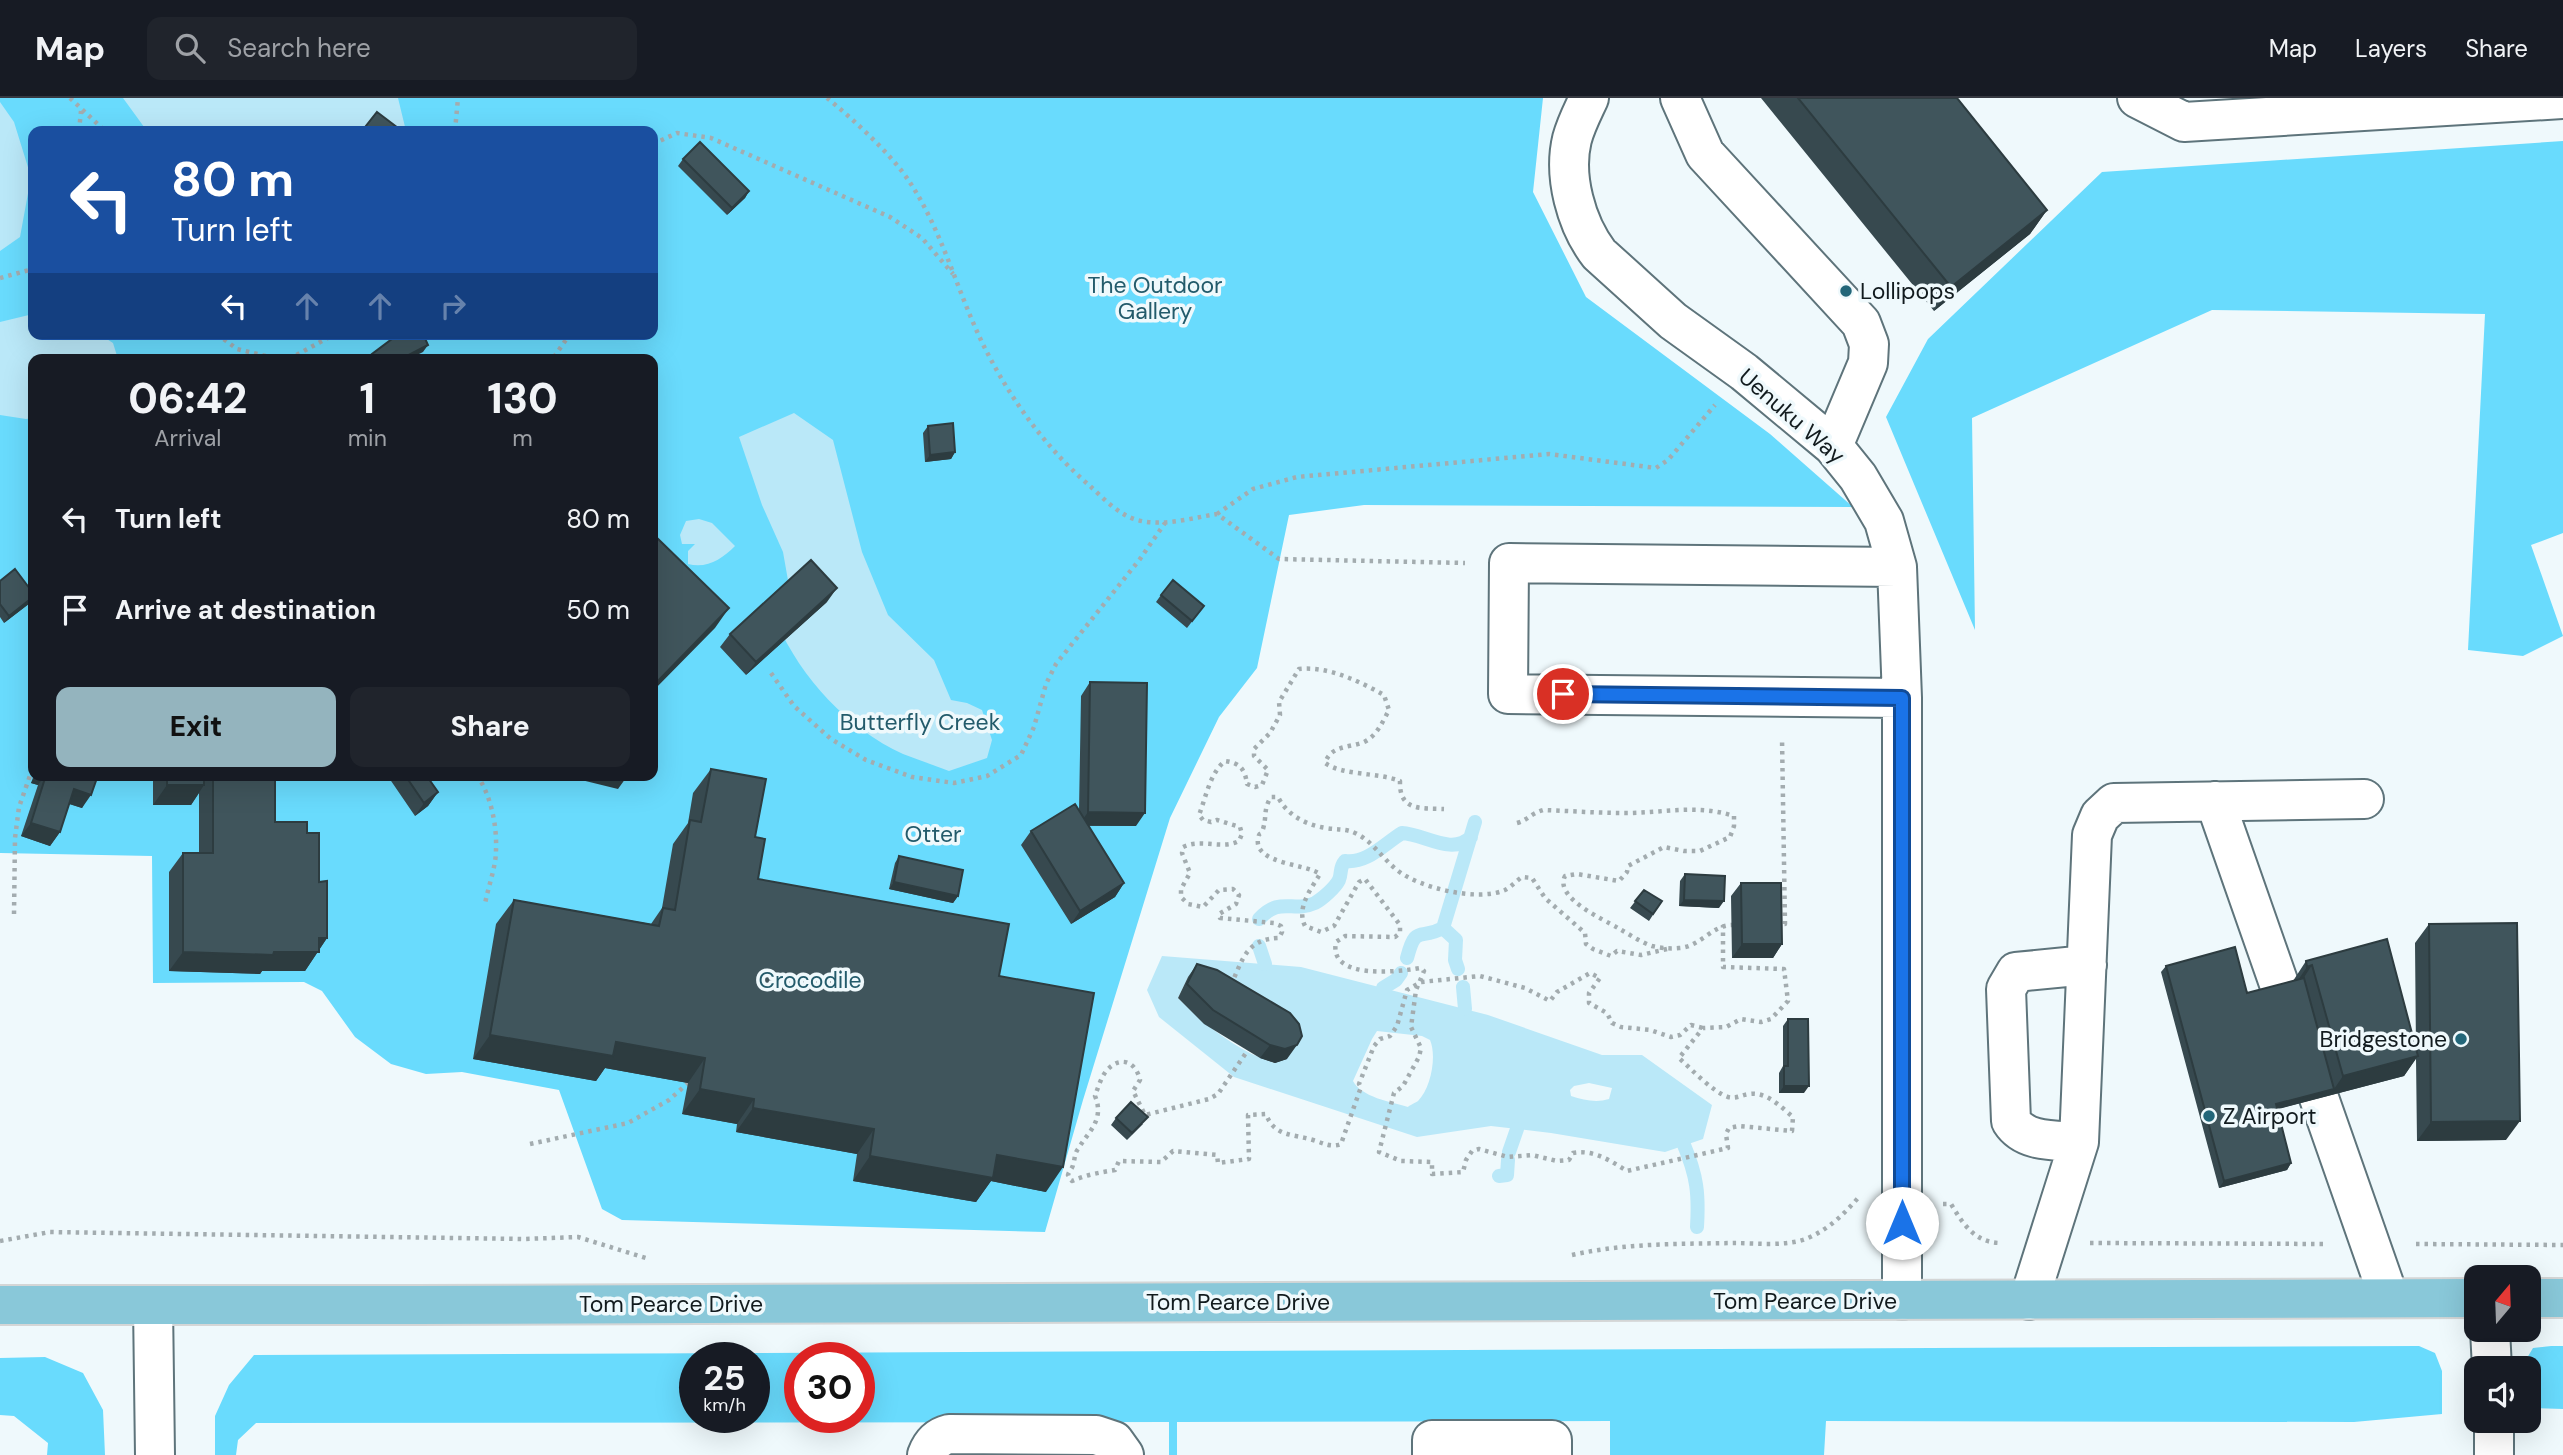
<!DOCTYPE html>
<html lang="en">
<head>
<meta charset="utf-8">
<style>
  :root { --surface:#171b24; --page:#20242c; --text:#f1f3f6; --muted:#9ea1a6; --line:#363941; --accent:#94b4be }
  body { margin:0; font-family:"DM Sans",sans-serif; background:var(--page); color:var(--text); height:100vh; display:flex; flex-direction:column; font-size:26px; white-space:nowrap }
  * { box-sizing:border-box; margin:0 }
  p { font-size:23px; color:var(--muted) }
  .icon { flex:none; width:38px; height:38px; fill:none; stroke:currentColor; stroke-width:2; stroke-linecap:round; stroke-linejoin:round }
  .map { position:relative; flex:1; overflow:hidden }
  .side { position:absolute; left:28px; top:256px; width:630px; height:427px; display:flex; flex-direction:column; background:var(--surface); border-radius:14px; box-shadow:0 7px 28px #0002 }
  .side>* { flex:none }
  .guide { position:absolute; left:28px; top:28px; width:630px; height:214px; border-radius:14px; box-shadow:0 7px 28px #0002; background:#1a4fa0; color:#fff; overflow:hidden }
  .needle { width:46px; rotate:19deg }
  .tools { position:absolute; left:2464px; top:1167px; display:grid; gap:14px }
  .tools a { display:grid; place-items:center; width:77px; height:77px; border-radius:14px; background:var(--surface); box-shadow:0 7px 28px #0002; font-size:35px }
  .speed { position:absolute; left:679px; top:1244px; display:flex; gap:14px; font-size:35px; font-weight:700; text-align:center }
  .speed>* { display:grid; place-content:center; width:91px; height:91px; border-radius:50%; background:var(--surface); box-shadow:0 7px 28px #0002; line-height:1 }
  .speed small { font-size:18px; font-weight:400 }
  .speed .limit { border:10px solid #d22; background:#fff; color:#111 }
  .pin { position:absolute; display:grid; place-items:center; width:60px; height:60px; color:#fff; margin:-30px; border:4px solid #fff; border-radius:50%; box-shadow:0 2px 7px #0007 }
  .me { position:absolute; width:77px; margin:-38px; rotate:0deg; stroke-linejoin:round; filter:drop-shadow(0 0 5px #0008) }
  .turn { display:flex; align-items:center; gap:24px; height:147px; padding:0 28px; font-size:32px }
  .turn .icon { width:91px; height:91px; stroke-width:2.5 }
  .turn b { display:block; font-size:49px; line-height:60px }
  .lanes { display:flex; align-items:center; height:66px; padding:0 28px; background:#0003; justify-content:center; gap:35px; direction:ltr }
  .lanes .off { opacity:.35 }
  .eta { display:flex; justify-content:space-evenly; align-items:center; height:119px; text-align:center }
  .eta b { font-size:42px; font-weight:800; line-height:49px }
  .primary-button { display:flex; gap:14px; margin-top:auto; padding:14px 28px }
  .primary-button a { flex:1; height:80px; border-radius:14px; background:var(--accent); color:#111; font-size:28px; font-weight:800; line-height:80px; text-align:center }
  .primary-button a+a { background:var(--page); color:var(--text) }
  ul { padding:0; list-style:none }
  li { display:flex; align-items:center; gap:21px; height:91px; padding:0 28px }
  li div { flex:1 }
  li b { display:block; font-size:26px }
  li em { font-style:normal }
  header { display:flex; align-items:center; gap:42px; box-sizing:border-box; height:98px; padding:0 35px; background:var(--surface); border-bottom:2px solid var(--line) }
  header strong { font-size:33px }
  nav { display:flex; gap:38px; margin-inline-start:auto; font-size:24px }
  .search { width:490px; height:63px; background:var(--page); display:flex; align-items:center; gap:18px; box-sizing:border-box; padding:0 24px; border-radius:14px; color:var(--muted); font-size:26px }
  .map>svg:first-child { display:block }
</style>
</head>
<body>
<header>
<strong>Map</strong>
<div class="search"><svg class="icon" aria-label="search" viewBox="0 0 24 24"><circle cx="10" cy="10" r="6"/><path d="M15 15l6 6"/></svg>Search here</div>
<nav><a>Map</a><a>Layers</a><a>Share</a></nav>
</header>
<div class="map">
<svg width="2563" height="1357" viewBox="0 0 2563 1357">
  <rect width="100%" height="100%" fill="#eff9fc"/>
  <path fill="#69dbfd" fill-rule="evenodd" d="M0,0H1543L1533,94L1586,199L1770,336L1853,409L1364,407L1289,417L1257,570L1219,619L1170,720L1083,1002L1045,1134L622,1122L602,1111L559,992L462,974L426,976L391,966L355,939L322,893L304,884L153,885L152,758L0,755ZM33,33H653V236H33ZM33,261H653V677H33Z
    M2563,43V435L2531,447L2563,538L2523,558L2468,552L2485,216L2212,212L1972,320L1975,532L1886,319L1928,241L2102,74Z
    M2419,1248L2435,1255L2442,1273V1316L2354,1324L1826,1323L1824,1357H1610V1323L1177,1324V1357H1169V1324L256,1325L238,1342L236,1357H215V1318L229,1287L254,1257ZM695,1260H754V1320H695ZM800,1260H859V1320H800Z
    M2551,1248H2563V1311L2529,1310V1270H2521L2533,1250Z
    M45,1259L83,1275L103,1312L105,1357H47L48,1345L14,1318L0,1317V1260Z"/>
  <path fill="#bae8f8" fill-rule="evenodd" d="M123,0H398L406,33H147Z
    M0,4L14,24L31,79L20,139L0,153Z
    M33,216V236H99L113,245L118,261H33V320L26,321L0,317V224Z
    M794,315L833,342L862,454L888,517L934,562L951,602L967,605L982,612L992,642L987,660L949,673C934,667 918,662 903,656C848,631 801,580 777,525L789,488L783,454L762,407L739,339Z
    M699,421L712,425L735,448C722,461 707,471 688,466V453L695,446H682L680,437L686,423Z
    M1162,858L1301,869L1488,917L1602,957H1642L1712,1007L1703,1041L1665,1054L1551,1035L1491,1028L1417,1039L1234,979L1159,919L1147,892ZM1188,879L1275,965C1238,954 1205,927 1178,900ZM1377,933L1422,938L1430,942C1437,958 1431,990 1418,1003C1417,1004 1408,1008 1408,1009C1391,1004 1361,999 1353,983L1372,941ZM1589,985L1612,990L1609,1001C1596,1005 1584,1002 1571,998L1570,992L1574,988Z"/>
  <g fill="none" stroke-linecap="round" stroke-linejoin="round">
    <path stroke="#bae8f8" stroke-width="14" d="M1259,821C1280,798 1293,815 1315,805C1322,801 1335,790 1339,782C1342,775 1339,770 1345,763C1367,766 1384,746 1402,735C1424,736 1452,758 1471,739
      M1259,848L1265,866
      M1407,860C1416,825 1420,843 1443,830
      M1458,871L1455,862L1456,842L1443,830L1475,724
      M1463,889L1465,911
      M1383,890L1396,882L1401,875
      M1684,1047C1697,1078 1699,1096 1697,1129
      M1509,1054L1517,1031
      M1499,1078L1507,1077L1508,1062"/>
    <g stroke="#5e747b" stroke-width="42">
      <path id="minor" d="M1589,0C1583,13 1576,26 1572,41C1563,78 1576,126 1599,156L1673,223L1744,274L1833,348L1858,379L1884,423L1897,469L1902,600V1202
        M1680,0L1705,56L1861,225L1869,246L1868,265L1833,348
        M2137,0L2184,24L2563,1
        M1897,469L1509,465L1508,596L1902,600
        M2215,703L2389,1200
        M2079,1044C2055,1042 2025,1045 2011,1023L2006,891L2016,874L2087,867
        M2029,1202L2079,1044L2092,737L2100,718L2114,705L2364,701
        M153,1207L155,1357
        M2490,1232L2492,1270
        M927,1357C931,1346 937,1339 949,1336L1096,1337L1114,1343L1124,1357
        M1432,1357V1342H1552V1357
        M2494,1357V1323"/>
    </g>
    <g stroke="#d4d6d6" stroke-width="42">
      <path id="major" d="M2529,1200H2563
        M0,1207H413L2476,1200"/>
    </g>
    <path stroke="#a3acaf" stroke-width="4.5" stroke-dasharray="3.5 5" stroke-linecap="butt" d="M70,0L105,33
      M827,0C853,21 891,56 909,83C945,137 959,202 989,258C1014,306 1049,353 1090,388C1103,400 1119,417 1137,422C1163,429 1191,420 1217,416L1279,461L1465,465
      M79,33L81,13
      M455,33L458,0
      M653,46L677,35L711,40L890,119L922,140L953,176
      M0,180L33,171
      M217,236L237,251L278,261
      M554,259L570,236
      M289,261L335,236
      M1217,416L1253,391L1297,379L1549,356L1656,370L1668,362L1715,307
      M771,575L794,608L831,641L866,662L912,679L954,685L987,678L1021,657L1034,629L1046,586L1056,566L1140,461L1165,425
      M477,677C491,698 497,727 496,752C496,769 488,789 485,806
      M1517,725C1528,722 1530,716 1543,712C1570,713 1598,715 1625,715C1663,715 1697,706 1734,718V728L1730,739L1700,753H1684L1664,749L1628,768L1627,774L1619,783L1577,776L1565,778C1554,800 1603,821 1618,830C1629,836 1640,844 1652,848C1661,850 1670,851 1679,850C1700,849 1712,827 1732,827
      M14,816L15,740L19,709L33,669
      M1776,826H1785L1782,640
      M1667,851L1641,857L1617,853L1611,858L1593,851L1586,846L1585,835L1545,800L1532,780L1522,779C1516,783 1511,789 1505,792C1478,804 1419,790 1397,772C1383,761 1373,744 1357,736C1346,730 1337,732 1326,730C1306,727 1287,717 1278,699H1271C1263,712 1267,718 1263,731C1260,740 1260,731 1258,741C1254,766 1307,766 1320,776C1311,791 1296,810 1305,828L1321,834L1334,828L1359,784L1365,781L1400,827V835L1395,839L1345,838L1336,844C1328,882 1397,874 1420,870L1424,873L1416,892L1411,929L1421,950L1419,959L1403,988L1394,995L1379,1054L1401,1063L1432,1064V1076L1463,1074L1466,1062L1472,1053L1479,1051L1508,1059L1532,1057L1557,1063L1569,1062L1573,1055C1593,1051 1611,1063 1627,1073L1728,1050L1726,1036L1729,1030L1739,1028L1792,1033L1793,1019C1781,1009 1766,993 1749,996C1741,997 1737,1001 1728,999C1713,994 1691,971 1679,960L1703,930L1726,929L1741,921L1761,924L1771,921L1788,903L1784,871L1723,869V827
      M1231,887C1243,861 1246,841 1279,840L1282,834L1281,828L1274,825L1220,820L1219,816L1236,806L1239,797L1233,791L1219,792L1203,809L1188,806L1181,799V791L1190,775L1182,755L1183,749C1201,740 1222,752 1239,743L1242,736L1240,729L1217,722L1211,724L1203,722L1199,717C1206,699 1210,675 1225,663C1240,665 1245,671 1247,686L1255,689L1262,687L1268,672L1254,658V651L1270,635L1280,617L1279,604L1299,571C1328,568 1359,583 1384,597L1389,612C1383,623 1377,638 1364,644C1349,650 1331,647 1325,665C1344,678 1377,674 1400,683C1399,714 1422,710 1444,711
      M1250,949L1218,996L1209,1001L1145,1017L1133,993L1140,982C1136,964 1121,957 1107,972C1101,979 1098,990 1095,998C1105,1022 1088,1034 1078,1051C1074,1056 1075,1062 1073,1067C1072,1071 1069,1073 1068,1077L1072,1083C1085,1077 1102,1074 1115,1072L1119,1063L1161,1064L1173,1053L1217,1057L1218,1065L1249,1061L1248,1017L1266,1016C1274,1039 1294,1036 1313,1042C1323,1045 1331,1050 1341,1046L1361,989L1359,986L1374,948L1380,941L1390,938L1397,928L1407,892L1421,884L1480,878L1525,890L1550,903L1557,894L1590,875L1600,880L1589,895V905L1607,915L1612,925L1621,929L1650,932L1671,939L1680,937L1691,927L1703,930
      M530,1046L628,1025L669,1002L688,985
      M1943,1106H1951C1963,1126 1975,1145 2001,1145
      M0,1143L50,1134L524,1141L578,1139L646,1160
      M2090,1145L2327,1146
      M2416,1146L2563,1147
      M1572,1157C1625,1145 1679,1146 1733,1145C1756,1145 1787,1149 1808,1140C1829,1131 1844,1116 1858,1100"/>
    <use href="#minor" stroke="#fff" stroke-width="38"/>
    <use href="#major" stroke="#89c8d9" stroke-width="38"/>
  </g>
  <path fill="#37494f" d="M1761,0H1957L2047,112L2030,136L1934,213Z
    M683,61L749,93L745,100L727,117L678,68Z
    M928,328L955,354L951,361L925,364L923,335Z
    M0,483L33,495V501L30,505L4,525L0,519Z
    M1161,497L1204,508L1187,530L1156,504Z
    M827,504L746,577L720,549L730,536Z
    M1090,584L1136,728H1088L1124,785L1115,799L1071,826L1021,747L1031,733L1079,713L1081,598Z
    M711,671L755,739L758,781L999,878L1046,1094L991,1083L976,1104L853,1083L857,1056L736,1034L737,1026L682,1016L688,985L605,970L596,983L473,961L496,826L514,802L651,826L662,810L673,746L688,725L693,695Z
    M34,677H98L82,710L69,706L60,734L50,748L21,738L38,687L31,685Z
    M153,677H275V724L307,735L319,784L327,840L305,873H262L260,876L169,873V774L183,755H199V695L191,707H153Z
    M387,677H426L438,694L428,708L415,718Z
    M899,758L958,798L953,805L889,791L895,765Z
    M1685,776L1719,810L1679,808L1680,783Z
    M1741,785L1782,846L1773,860H1732L1731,798Z
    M1644,792L1662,803L1649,823L1630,810Z
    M2429,826L2506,1042L2417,1043L2416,960L2404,978L2277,1011L2291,1065L2287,1072L2219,1090L2161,874L2166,868L2247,895L2293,883L2306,863L2387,841L2416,952L2415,845Z
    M1197,866L1287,961L1275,965L1260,960L1204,926L1178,900L1188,879Z
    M1788,921L1804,995H1779V975L1783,968V928Z
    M1116,1020L1143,1026L1127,1042L1111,1027Z"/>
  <path fill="#2d3c40" d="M749,93L745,100L727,117L732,110Z
    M2047,112L2030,136L1934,213L1951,189Z
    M428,247L423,254L409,261H401Z
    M955,354L951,361L925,364L930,357Z
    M837,490L827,504L746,577L756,564Z
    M33,499L30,505L4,525L9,518Z
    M729,510L715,530L653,593V588Z
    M36,677H45L38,687L31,685Z
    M561,677H628L618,691Z
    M167,687H204L191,707H153Z
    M74,691L91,697L82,710L64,704Z
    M438,694L428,708L415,718L424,705Z
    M1088,714L1145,715L1136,728L1079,727Z
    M31,725L60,734L50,748L21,738Z
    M894,784L958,798L953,805L889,791Z
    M1124,785L1115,799L1071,826L1080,813Z
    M1684,802L1724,803L1719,810L1679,808Z
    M319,840H327L305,873H262L260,876L169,873L183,854H274Z
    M1742,846H1782L1773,860H1732Z
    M2312,867L2299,887L2294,888L2307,869Z
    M490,937L616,944L705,960L688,985L605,970L596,983L473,961Z
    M1270,947H1297L1287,961L1275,965L1260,960Z
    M2418,958L2404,978L2271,1013L2276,1006L2334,991L2343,978Z
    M1784,988H1809L1804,995H1779Z
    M700,991L754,1001L737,1026L682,1016Z
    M753,1010L874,1031L857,1056L736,1034Z
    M2520,1023L2506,1042L2417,1043L2431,1024Z
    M997,1057L1063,1069L1046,1094L991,1083L976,1104L853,1083L870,1058Z
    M2291,1065L2287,1072L2219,1090L2224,1083Z"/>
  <path fill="#40555c" stroke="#2d3c40" stroke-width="2" d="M1798,0H1957L2047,112L1951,189Z
    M377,14L402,33H362Z
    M700,44L749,93L732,110L683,61Z
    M405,236H423L428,247L401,261H376L372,256L392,241Z
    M953,325L955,354L930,357L928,328Z
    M653,436L729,510L653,588Z
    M811,462L837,490L756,564L730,536Z
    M15,471L33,495V499L9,518L0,506V483Z
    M1173,482L1204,508L1192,523L1161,497Z
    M1090,584L1147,585L1145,715L1088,714Z
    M711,671L766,681L755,739L765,741L758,781L1009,826L999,878L1094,895L1063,1069L997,1057L993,1080L870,1058L874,1031L753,1010L754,1001L700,991L705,960L616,944L613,958L490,937L514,802L659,828L663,810L675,812L690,722L701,724Z
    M46,677H98L91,697L74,691L60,734L31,725Z
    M167,677H204V687H167Z
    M213,677H275V724H307V735H319V784L327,783V840H319V854H274L273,857L183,854V755H213Z
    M405,677H426L438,694L424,705Z
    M1075,706L1124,785L1080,813L1031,733Z
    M899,758L963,772L958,798L894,784Z
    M1685,776L1725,778L1724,803L1684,802Z
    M1741,785H1781L1782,846H1742Z
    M1644,792L1662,803L1653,816L1635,803Z
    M2517,825L2520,1023L2431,1024L2429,826Z
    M2387,841L2418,958L2343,978L2312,867L2307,869L2306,863Z
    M2235,849L2247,895L2304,880L2334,991L2276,1006L2291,1065L2224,1083L2166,868Z
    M1197,866L1217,872L1290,915L1299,926L1302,938L1297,947L1285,951L1270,947L1213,912L1187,886Z
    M1788,921H1808L1809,988H1784V968H1788Z
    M1131,1004L1148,1019L1132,1035L1116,1020Z"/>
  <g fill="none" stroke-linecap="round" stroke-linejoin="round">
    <g stroke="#114b97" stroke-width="18">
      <path id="route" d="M1563,596L1902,600V1125"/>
    </g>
    <use href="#route" stroke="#1a73e8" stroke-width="12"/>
  </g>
  <g fill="#236679" stroke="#eff9fc" stroke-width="2.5">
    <circle cx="1846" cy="193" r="7"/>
    <circle cx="2461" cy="941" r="7"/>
    <circle cx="2209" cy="1018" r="7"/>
  </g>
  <g text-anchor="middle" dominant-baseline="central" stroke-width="7" stroke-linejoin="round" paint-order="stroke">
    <g font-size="23" fill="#235b6b" stroke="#eff9fc">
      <text x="1155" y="187">The Outdoor<tspan x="1155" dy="26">Gallery</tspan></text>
      <text x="920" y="624">Butterfly Creek</text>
      <text x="933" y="736">Otter</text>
      <text x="810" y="882">Crocodile</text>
    </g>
    <g font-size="23" fill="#121b1e" stroke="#eff9fc" text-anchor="start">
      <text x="1860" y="193">Lollipops</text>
      <text x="2447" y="941" text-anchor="end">Bridgestone</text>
      <text x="2223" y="1018">Z Airport</text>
    </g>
    <g font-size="23" fill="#121b1e" stroke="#eff9fc">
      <text transform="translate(1792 318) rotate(41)">Uenuku Way</text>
      <text x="1805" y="1203">Tom Pearce Drive</text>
      <text x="1238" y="1204">Tom Pearce Drive</text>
      <text x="671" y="1206">Tom Pearce Drive</text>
    </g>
  </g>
</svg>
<div class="tools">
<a><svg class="needle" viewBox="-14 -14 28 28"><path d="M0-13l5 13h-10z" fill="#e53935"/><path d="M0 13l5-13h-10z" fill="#9ea1a6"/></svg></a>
<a><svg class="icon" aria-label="sound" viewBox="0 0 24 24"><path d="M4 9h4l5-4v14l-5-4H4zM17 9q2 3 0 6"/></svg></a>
</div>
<div class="speed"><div>25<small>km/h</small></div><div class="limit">30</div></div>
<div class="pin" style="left:1563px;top:596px;background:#d93025"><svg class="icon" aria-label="arrive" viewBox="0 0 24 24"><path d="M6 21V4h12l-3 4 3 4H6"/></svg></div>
<svg class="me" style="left:1902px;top:1125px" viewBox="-20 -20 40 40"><circle r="19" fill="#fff"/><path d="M0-13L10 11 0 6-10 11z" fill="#1a73e8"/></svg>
<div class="guide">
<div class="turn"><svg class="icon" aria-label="left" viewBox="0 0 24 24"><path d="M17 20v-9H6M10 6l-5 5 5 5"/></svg><div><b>80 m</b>Turn left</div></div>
<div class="lanes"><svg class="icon" aria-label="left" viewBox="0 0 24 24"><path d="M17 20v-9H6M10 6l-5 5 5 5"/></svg><svg class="icon off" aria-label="ahead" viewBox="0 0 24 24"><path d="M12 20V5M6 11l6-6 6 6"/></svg><svg class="icon off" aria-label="ahead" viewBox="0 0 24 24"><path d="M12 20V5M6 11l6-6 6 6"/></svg><svg class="icon off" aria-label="right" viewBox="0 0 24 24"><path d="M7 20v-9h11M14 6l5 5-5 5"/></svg></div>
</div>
<section class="side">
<div class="eta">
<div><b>06:42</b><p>Arrival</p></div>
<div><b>1</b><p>min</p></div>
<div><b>130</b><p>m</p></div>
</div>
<ul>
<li><svg class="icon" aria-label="left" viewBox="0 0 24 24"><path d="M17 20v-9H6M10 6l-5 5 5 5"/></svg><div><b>Turn left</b></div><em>80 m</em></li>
<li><svg class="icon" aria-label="arrive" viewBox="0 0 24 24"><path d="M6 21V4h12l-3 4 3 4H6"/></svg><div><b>Arrive at destination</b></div><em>50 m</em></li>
</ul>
<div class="primary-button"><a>Exit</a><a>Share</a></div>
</section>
</div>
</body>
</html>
